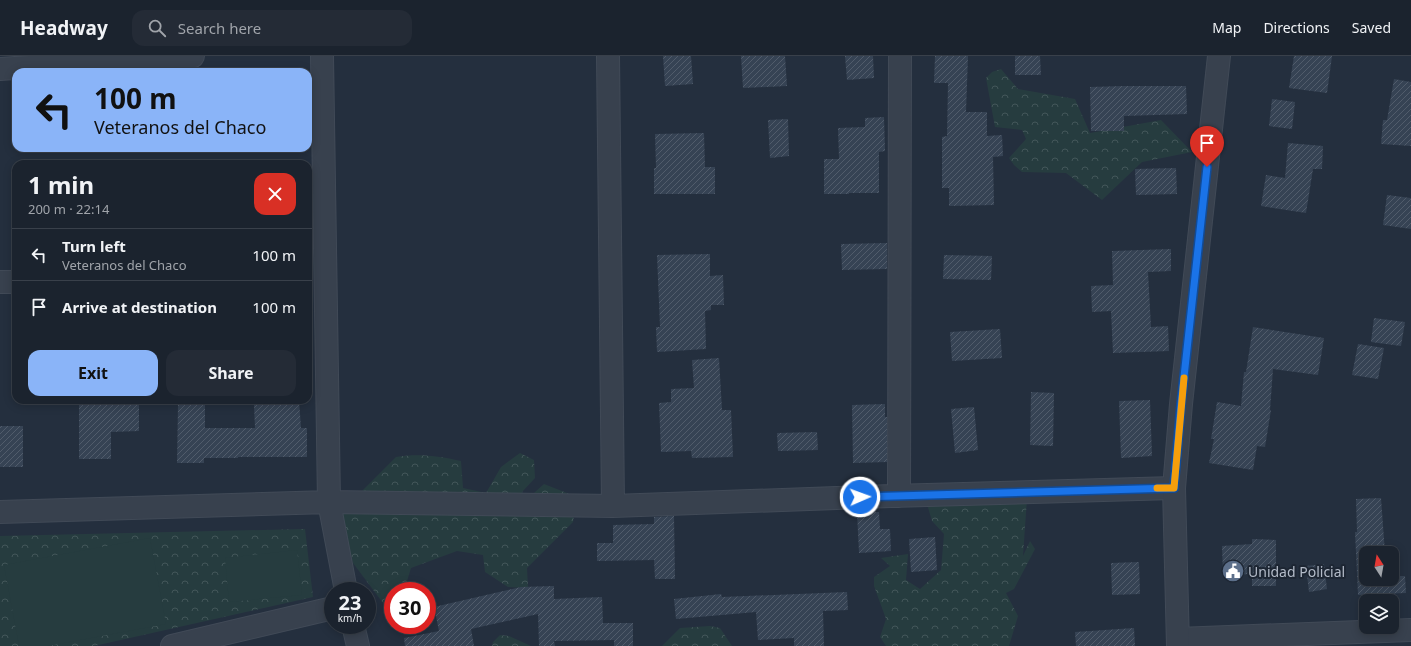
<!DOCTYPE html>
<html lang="en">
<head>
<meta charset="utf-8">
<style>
  :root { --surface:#1b232e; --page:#242b36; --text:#f1f3f6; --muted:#a0a4aa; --line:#39404a; --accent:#8ab4f8 }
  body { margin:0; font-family:"Noto Sans",sans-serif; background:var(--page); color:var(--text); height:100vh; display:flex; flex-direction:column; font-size:15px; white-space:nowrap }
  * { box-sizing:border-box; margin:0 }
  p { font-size:13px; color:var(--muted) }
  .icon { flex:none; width:22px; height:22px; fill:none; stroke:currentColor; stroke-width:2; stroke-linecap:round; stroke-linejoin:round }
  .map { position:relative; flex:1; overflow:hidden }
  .panel { position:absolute; left:12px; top:104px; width:300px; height:244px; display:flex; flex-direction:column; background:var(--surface); border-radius:12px; box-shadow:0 2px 10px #0003,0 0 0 1px var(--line) }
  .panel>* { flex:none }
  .hud { position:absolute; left:12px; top:12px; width:300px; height:84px; border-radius:12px; box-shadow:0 2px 10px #0003,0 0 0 1px var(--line); background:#8ab4f8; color:#111; overflow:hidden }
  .needle { width:26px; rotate:349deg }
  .buttons { position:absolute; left:1359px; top:490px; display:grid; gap:8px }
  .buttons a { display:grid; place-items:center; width:40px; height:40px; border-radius:8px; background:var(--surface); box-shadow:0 2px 10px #0003,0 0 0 1px var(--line); font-size:20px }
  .speed { position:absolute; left:324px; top:526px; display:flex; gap:8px; font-size:20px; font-weight:700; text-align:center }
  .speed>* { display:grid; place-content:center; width:52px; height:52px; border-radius:50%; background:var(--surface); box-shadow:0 2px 10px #0003,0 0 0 1px var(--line); line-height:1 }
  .speed small { font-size:10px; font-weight:400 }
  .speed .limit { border:6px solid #d22; background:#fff; color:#111 }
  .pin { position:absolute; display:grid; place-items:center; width:34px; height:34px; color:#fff; margin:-41px -17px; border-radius:50% 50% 50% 0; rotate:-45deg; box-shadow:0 0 4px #0007 }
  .pin .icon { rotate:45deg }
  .me { position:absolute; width:44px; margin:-22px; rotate:88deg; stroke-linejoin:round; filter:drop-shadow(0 0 3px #0008) }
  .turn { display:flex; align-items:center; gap:14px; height:84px; padding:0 16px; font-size:18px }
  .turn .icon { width:52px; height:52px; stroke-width:2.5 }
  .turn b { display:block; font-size:28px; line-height:34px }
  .round { display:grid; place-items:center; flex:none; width:42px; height:42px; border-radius:12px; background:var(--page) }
  .overview { display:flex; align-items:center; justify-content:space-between; height:68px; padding:0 16px }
  h1 { font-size:24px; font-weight:700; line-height:30px }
  .cta { display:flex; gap:8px; margin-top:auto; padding:8px 16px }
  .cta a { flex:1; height:46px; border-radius:12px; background:var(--accent); color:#111; font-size:16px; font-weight:700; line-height:46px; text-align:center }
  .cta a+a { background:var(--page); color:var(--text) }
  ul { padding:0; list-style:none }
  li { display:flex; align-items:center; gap:12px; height:52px; padding:0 16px; border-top:1px solid var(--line) }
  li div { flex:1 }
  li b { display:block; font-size:15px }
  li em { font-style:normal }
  header { display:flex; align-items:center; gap:24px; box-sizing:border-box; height:56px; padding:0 20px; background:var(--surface); border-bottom:1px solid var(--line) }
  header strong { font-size:19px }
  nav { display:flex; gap:22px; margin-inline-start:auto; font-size:14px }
  .search { width:280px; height:36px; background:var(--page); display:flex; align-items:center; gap:10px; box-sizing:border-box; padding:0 14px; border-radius:12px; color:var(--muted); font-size:15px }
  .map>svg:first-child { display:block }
</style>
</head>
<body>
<header>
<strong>Headway</strong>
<div class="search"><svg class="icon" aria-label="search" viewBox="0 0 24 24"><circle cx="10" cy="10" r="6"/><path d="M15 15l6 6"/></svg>Search here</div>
<nav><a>Map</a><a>Directions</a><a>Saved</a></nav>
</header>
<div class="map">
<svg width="1411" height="590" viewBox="0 0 1411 590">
  <defs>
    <pattern id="forest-crowns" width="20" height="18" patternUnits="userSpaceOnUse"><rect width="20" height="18" fill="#263c3f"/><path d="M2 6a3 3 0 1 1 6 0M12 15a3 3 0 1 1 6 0" fill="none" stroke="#435659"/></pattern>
    <pattern id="building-hatch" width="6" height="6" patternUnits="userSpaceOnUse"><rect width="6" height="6" fill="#364354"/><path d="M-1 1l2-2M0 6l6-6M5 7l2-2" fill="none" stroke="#515c6b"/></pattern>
  </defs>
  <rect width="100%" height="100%" fill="#242f3e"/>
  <path fill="url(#forest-crowns)" d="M1001,13L1018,33L1075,43L1090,77L1161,64L1192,96L1142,106L1102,144L1066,117L1022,116L1014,109L1009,102L1026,83L1022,74L995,71L986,22L992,16Z
    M520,397L534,404L535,422L522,436L525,445L544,428L577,441L573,466L527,512L528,531L525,532L508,531L485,516L483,499L457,495L411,512L404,535H393V546L383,547L353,507L340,463V457L396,401C417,397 441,400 461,405L463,432L486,437L501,411Z
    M1028,428L1023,500L1030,485L1035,493L1014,533L1006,537L1018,560L1009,590H886L880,581L886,563L874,530V521L890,510L881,502L908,498L906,524L920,533L941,514L944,478L932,465L927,448Z
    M305,473L313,541L94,590H0V480Z
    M710,570L720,572L732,590H662L680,572Z
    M500,579L509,580L531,590H492L493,586Z"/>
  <path fill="#263c3f" d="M150,482L166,568L48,590H19L4,509Z
    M297,494L302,539L229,546L225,502Z"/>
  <path fill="url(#building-hatch)" d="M663,0H691L693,28L665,30Z
    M741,0H785L787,30L743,32Z
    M845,0H873L874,22L847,24Z
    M935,0H968L966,56H987V80L1002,79L1003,100L993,101L994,149L949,150V132H942V81L947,80L948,27H934Z
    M1015,0H1040L1041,19H1015Z
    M1294,0H1332L1327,37L1289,32Z
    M1394,23L1411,26V90L1381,88L1383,64H1387Z
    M1123,30H1186L1187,58L1124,60V75H1091L1090,31Z
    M1272,43L1295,46L1292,73L1269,70Z
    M884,61L885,95L879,96V137H849V138H824V103H839L838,72L865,71V62Z
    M788,63L789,100L770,102L768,64Z
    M704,77L705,111H715V138H654V112H656L655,78Z
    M1288,87L1323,90L1322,113H1313L1306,157L1261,150L1266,119L1285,122Z
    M1176,112L1177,138L1136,139L1135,113Z
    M1387,139L1411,142V173L1383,169Z
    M887,187V213L842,214L841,188Z
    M1171,193V215L1148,216L1151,271L1168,270L1169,295L1113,297L1111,255L1092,256L1091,230L1113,229L1112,195Z
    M710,198V220L723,219L724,249H711V254L705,255L706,293L657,296L656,271H660L657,199Z
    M944,199L992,200L991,224L943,223Z
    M1374,262L1405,266L1401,290L1371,286Z
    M1253,271L1324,282L1318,319L1273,313L1270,354H1271L1265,391L1257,390L1253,414L1209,407L1214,383H1211L1217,346L1241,350L1244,316H1246Z
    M1000,273L1002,302L952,305L950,276Z
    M1358,288L1384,292L1378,323L1352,319Z
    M719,302L722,354H731L733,401L692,402L691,395L661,396L659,347L671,346V333L694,332L692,304Z
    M1031,336L1054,337L1053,390L1030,389Z
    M263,344H299L301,372H307V401H238V402H204V407H177L178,349H205V372H255L254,349L263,348Z
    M1150,344L1152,400L1121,402L1119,345Z
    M79,348H139V375L111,376V403H79Z
    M885,348V361H887V406L853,407L852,349Z
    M974,351L978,394L955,397L951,353Z
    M0,370H23V411H0Z
    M817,376L818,394L778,395L777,377Z
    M1381,442L1385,497H1366V523H1392V520H1405L1406,537L1358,539L1355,476H1357L1356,443Z
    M857,456H879L880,473H890L891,495L859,497Z
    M674,460L675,523H655L654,504L597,505V487H613V469L654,468V461Z
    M935,481L937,514L911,516L909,483Z
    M1252,483L1276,484V530H1252V518L1223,519L1222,490L1252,488Z
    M1139,506L1140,538L1112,539L1111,507Z
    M1324,508L1327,533L1309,536L1306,510Z
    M554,530V543L602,541L603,567H633V590H614V584L554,585L555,590H539L538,558L471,573L474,590H405L404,582L439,575L434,551L521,531Z
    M847,536L848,554L823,555L824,590H794V582L758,584L756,556L676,563L674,543L721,538L722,541Z
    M1134,572L1135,590H1076L1075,576Z"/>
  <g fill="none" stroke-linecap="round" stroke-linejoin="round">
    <g stroke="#414a57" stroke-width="24">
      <path id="minor" d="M322,0L329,446L346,535
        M608,0L613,450
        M0,226H16
        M899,440L900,0
        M0,456L329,446L613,450L891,440L1174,432
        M353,569L358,590
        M1178,583L1411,574
        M172,590L333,552"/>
    </g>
    <g stroke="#414a57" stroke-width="24">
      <path id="tertiary" d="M0,13L193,0
        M1178,590L1174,432L1181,348L1219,0"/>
    </g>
    <use href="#minor" stroke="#38414e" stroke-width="22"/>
    <use href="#tertiary" stroke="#38414e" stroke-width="22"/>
  </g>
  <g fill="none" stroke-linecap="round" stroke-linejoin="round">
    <g stroke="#114b97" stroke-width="10">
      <path id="route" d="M860,441L1174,432L1181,348L1207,111"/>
    </g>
    <use href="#route" stroke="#1a73e8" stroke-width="7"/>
    <path stroke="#f59e0b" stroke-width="7" d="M1157,432H1174L1184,322"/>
  </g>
  <defs>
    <g id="civic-disc" transform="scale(1.15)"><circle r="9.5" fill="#5c6f8a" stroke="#1d2633"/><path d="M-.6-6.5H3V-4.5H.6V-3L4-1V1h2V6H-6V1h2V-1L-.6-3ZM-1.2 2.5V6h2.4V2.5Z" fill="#fff"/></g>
  </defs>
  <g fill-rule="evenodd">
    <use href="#civic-disc" x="1233" y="515"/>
  </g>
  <g text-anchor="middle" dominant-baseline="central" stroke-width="4" stroke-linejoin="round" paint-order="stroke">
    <g font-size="14" fill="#b4bcc9" stroke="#1d2633" text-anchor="start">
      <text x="1248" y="515">Unidad Policial</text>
    </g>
  </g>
</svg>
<div class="buttons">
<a><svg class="needle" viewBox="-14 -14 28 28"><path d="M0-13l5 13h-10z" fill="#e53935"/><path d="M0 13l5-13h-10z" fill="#a0a4aa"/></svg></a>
<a><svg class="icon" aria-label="layers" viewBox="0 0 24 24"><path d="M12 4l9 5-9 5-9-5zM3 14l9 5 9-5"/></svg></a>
</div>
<div class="speed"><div>23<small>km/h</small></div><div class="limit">30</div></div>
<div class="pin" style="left:1207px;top:111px;background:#d93025"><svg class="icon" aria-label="arrive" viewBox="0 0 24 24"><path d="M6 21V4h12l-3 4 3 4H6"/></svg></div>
<svg class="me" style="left:860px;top:441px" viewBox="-20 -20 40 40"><circle r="17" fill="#1a73e8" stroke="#fff" stroke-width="3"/><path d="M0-11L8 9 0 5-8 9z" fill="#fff"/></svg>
<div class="hud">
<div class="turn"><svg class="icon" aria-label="left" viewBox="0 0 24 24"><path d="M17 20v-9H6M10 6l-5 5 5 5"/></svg><div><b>100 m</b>Veteranos del Chaco</div></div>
</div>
<section class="panel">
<div class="overview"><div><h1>1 min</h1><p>200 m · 22:14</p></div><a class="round" style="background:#d93025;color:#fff"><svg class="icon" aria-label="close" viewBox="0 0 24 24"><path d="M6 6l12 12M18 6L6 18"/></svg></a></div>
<ul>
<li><svg class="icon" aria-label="left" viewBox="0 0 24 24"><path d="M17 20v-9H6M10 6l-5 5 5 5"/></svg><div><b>Turn left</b><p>Veteranos del Chaco</p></div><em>100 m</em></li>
<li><svg class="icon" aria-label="arrive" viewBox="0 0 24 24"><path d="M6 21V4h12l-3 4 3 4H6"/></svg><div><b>Arrive at destination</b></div><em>100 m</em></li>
</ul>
<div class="cta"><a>Exit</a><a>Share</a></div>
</section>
</div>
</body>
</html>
